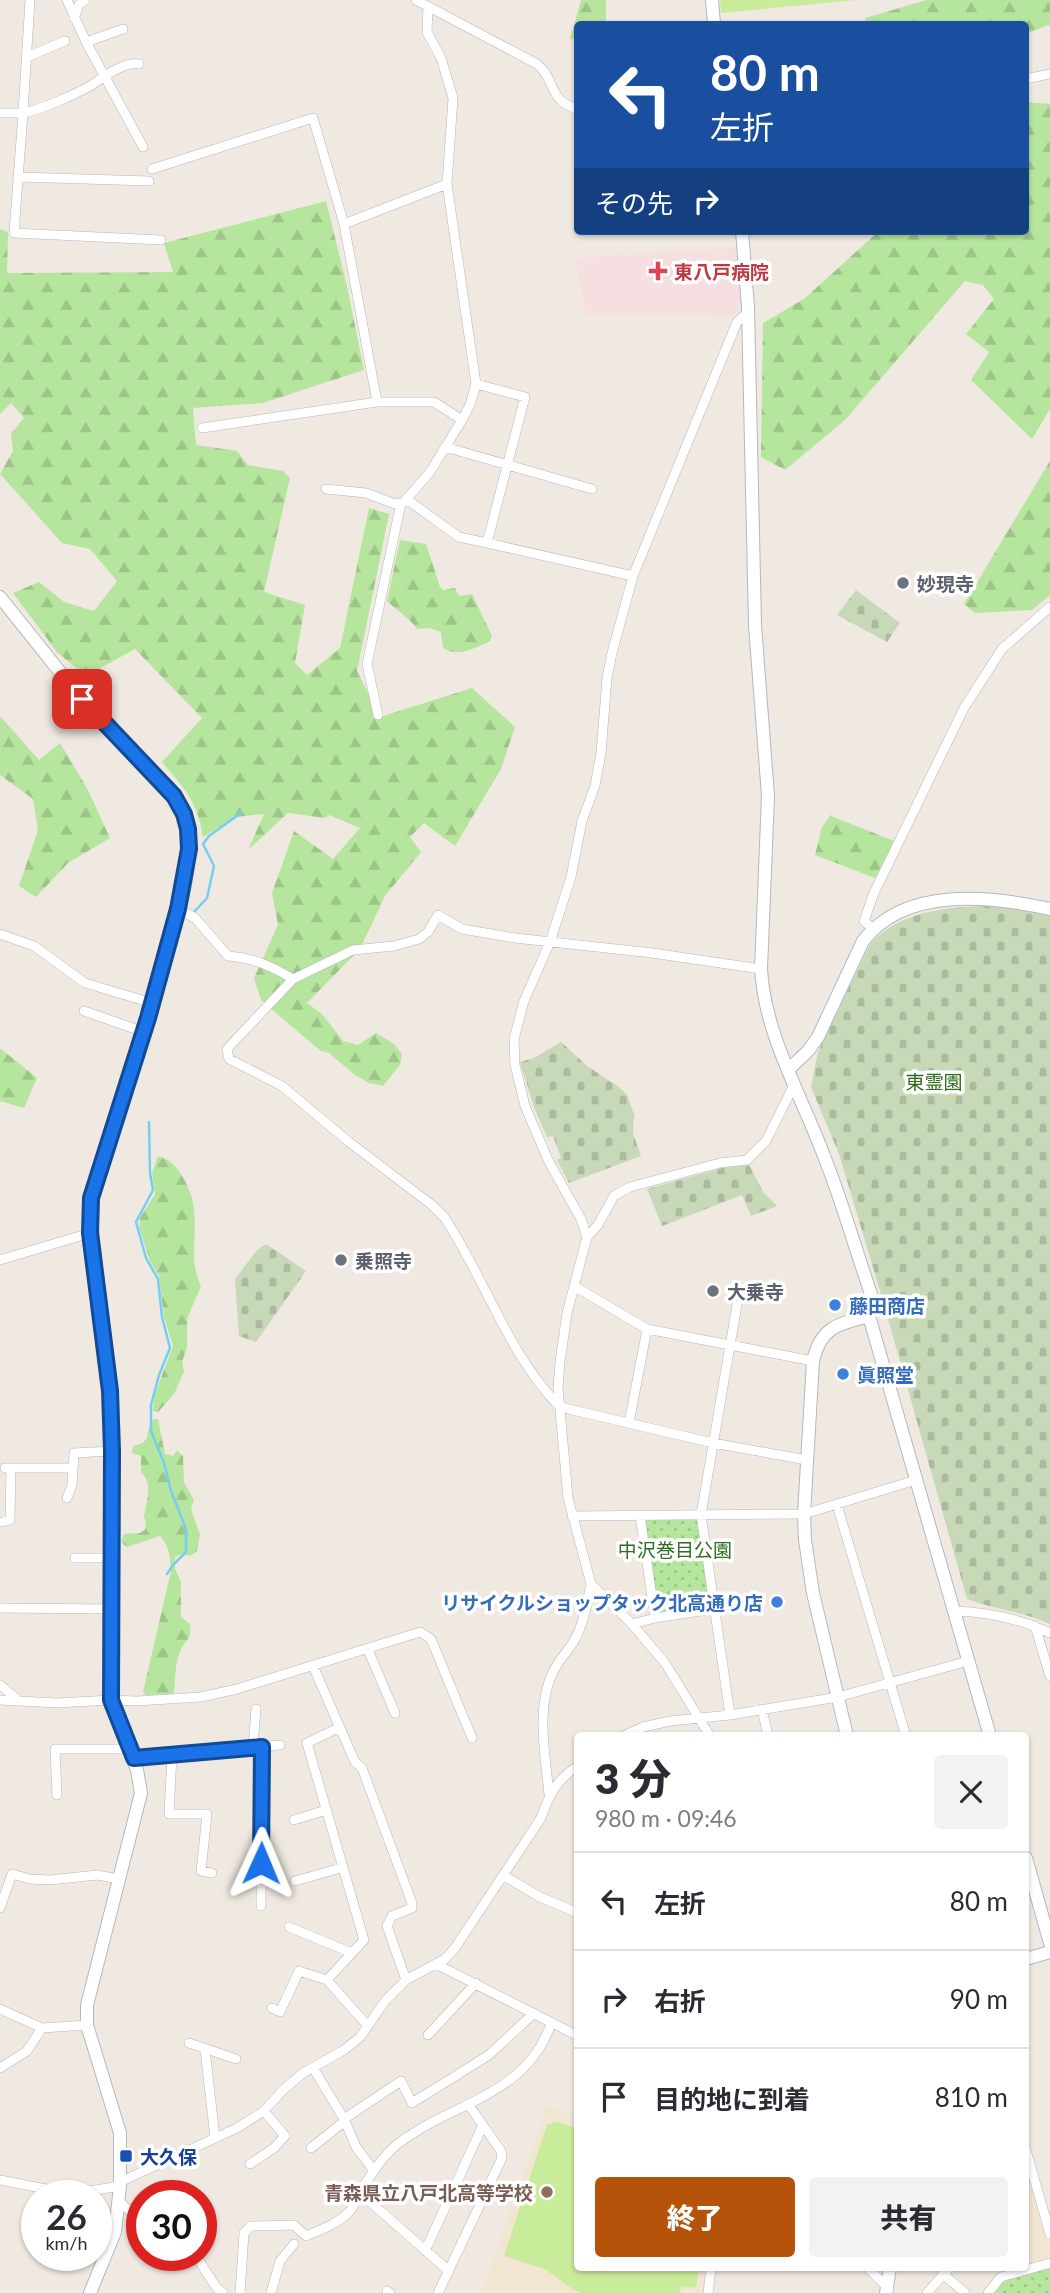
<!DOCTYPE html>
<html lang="ja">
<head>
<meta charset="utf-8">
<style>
  :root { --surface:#fff; --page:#f2f2f3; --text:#2b2b33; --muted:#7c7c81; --line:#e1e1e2; --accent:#b45309 }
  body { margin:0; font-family:Lato,"Noto Sans JP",sans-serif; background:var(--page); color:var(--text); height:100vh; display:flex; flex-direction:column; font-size:26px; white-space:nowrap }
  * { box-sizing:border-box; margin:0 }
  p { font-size:23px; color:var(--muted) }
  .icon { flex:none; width:38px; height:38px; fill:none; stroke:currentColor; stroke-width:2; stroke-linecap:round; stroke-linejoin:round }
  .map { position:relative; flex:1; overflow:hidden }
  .panel { position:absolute; left:574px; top:1732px; width:455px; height:539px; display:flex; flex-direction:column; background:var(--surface); border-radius:7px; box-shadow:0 2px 5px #0004 }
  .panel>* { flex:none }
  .top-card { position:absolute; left:574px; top:21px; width:455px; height:214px; border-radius:7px; box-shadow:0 2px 5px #0004; background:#1a4fa0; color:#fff; overflow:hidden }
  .speed { position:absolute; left:21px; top:2180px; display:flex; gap:14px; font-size:35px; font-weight:700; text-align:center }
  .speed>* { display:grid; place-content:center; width:91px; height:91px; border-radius:50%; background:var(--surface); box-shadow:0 2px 5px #0004; line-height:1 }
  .speed small { font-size:18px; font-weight:400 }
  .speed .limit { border:10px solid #d22; background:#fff; color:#111 }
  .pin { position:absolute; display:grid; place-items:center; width:60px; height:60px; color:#fff; margin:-30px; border-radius:14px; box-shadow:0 4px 10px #0006 }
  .me { position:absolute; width:77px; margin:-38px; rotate:1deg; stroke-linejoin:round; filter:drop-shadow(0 0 5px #0008) }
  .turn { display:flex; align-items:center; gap:24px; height:147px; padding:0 21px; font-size:32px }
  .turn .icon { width:91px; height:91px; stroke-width:2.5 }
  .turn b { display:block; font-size:49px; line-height:60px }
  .then { display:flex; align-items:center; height:66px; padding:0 21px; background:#0003; gap:14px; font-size:26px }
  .round { display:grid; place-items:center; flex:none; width:74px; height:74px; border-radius:7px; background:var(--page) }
  .summary { display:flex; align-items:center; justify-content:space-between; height:119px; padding:0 21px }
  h1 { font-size:42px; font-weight:800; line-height:52px }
  .button { display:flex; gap:14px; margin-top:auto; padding:14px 21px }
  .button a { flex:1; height:80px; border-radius:7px; background:var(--accent); color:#fff; font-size:28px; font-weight:800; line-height:80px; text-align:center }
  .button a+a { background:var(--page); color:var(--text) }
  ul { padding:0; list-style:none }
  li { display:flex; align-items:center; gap:21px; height:98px; padding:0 21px; border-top:2px solid var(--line) }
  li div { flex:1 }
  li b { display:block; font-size:26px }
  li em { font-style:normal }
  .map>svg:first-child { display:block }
</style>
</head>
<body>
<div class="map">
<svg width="1050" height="2293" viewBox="0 0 1050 2293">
  <defs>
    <pattern id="forest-firs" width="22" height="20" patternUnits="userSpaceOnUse" patternTransform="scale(1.75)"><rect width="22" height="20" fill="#b6e59e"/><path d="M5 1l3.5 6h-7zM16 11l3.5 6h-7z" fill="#9dc588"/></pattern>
    <pattern id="cemetery-stones" width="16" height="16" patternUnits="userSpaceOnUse" patternTransform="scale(1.75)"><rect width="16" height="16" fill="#c8d9b8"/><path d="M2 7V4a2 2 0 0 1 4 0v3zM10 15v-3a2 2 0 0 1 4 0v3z" fill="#acbb9e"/></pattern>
    <pattern id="park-dots" width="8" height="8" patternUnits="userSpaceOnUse" patternTransform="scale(1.75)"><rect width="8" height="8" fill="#b6e59e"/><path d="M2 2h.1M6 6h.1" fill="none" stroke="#9dc588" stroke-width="1.8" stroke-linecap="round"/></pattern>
  </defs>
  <rect width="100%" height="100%" fill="#efe9e1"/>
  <path fill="#f0e6d1" d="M547,2106L577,2116L578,2268H707L704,2293H482Z
    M1026,2161L1050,2247V2259L1026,2266Z"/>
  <path fill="#f5dfe0" d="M738,248L740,301L734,315L586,314L575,258Z"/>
  <path fill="url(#forest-firs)" d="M581,0H606V20L599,24H578L577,36L570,40Z
    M927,0H1050V26L1048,25L1026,34V24H866L865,18Z
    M1026,102L1050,104V409L1032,439L971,380L989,352L966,334L994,299L983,285L965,281L845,420L785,470L761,457L763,323L804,299L879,231H1026Z
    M326,201L346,282L364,370L263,403L193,408L196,445L237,451L248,465L283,471L290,478L264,592L305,605L295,663L307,675L340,648L369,508L389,514L357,671L380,717L472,688L515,727L501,769L455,846L424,823L410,837L421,852L385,896L360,949L307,1003L322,1014L343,1041L358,1045L376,1033L394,1044L402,1054L400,1065L383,1086L369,1083L355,1075L329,1053L321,1051L303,1036L261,1000L254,978L278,925L272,893L294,831L333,859L360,828L329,815L325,818L288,813L248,850L264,814L236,817L203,837C198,802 184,788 162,762L202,718L135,649L86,676L57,652L13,593L39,582L64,602L94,611L117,581L90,549L62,543L0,474L13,451L11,434L24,418L11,403L0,414V229L8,232L7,273L173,272L164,243Z
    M1050,461V595L1032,610L975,613L964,604Z
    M400,540L426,544L440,587L444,590L455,588L459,596L472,594L492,636L490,641C474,648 459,658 443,648L441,632L429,628L417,629C409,617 397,611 387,601Z
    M0,716L39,760L60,743L88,790L110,838L68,863L36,897L19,886L38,830L33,799L0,775Z
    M832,813L831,816L894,841L875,878L815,855L822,827Z
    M0,1048L37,1078L24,1108L0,1101Z
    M158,1156C172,1160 178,1168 185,1181C206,1219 184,1252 201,1286L187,1319V1347L182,1362L184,1372L174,1394L158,1412L153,1411L154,1396L173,1346L164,1317L159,1276L150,1261L139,1227L140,1218L155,1194L152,1173Z
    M154,1419H158L165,1454L173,1456L177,1450L183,1456L184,1482L194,1500L191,1509L200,1534L197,1551L190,1556L181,1554L175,1557V1569L181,1582V1617L190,1624C191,1641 188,1637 181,1649C175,1661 175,1681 174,1694L146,1695L143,1692L171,1571C170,1556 170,1547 160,1536L127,1547L121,1542L124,1534L140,1533L145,1530L146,1522L144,1517C146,1501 154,1485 141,1472V1456L132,1453L133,1446C155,1441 142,1434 154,1419Z"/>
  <path fill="url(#cemetery-stones)" d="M856,590L900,623L887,642L837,615Z
    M982,906L1010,908L1050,916V1624C1024,1612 994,1609 967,1599L881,1294L839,1154L811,1087L818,1052L870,944C900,912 940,908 982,906Z
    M561,1042L587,1066L619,1087L627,1095L634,1114L633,1133L641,1156L569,1183L557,1160L561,1158L553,1136L547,1137L535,1110L520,1062L534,1058Z
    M749,1165L764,1193L777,1206L751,1216L742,1195L662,1226L647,1189L722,1168Z
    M266,1244L306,1271L256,1342L239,1336L235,1279L257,1250Z"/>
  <path fill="url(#park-dots)" d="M640,1515H701L713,1609L655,1618Z
    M1050,2263V2293H988L1001,2277Z"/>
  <path fill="#c9ec9a" d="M720,0H858L721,13Z
    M556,2122L577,2128L578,2268H699L696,2288L681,2286L680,2293H582L574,2290L545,2269L504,2256L547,2125Z"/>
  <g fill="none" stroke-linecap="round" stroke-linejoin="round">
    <path stroke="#75cff0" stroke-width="2.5" d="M194,912L207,898L214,866L203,844L209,836L241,813
      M149,1122L150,1173L153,1190L136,1222L146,1258L158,1279L162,1317L170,1348L159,1375L151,1405V1431L164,1463L171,1491L186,1529V1552L173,1565L167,1574"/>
    <g stroke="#b4b7c1" stroke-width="10">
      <path id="street" d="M67,0L86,42L143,147
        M416,0L537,64C556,79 548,102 578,109
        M74,18L79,5L85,0
        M86,42L123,29
        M27,57L65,41
        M139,64C125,62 110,73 99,80C85,91 40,110 23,113L14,233L161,240
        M1026,79L1050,74
        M0,113H23L30,0
        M152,169L313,118L344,224L377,402
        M18,177L149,181
        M344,224L447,184
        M476,384L525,397L487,543L633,576L612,653L607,678L601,753L595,786L582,821L571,877L550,942L524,1001L514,1039L515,1065L525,1106L549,1162L581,1219L587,1237
        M202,428L377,402H434L462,420L470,405L476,384L447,184L453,98L441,58L427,32L428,7
        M445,447L592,489
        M326,489L366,493L395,504L403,503L430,472L462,420
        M406,499L459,537L487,543
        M633,576L737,322L748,312
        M378,715L367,664L401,503
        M179,909L195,918L228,956C254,958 271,966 293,979L227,1049L229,1059L282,1086L349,1142L432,1205L444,1217C486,1280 507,1353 560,1407L713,1443L807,1460
        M873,929L864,921L874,893L964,708L1002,649L1050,607
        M0,934L34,946L85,983L152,1003
        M293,979L353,950L394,946L419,939L428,932L438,915L462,929L515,938L652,953L761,969
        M84,1011L144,1032
        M0,1260L90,1233
        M574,1286L647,1329L813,1361
        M629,1423L647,1329
        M5,1468H73
        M67,1498L72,1485L74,1453L112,1451
        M837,1505L906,1736
        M640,1515L655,1618
        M572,1516L804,1514L916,1480
        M2,1522L10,1520L11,1468
        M75,1558H111
        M0,1608L111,1609
        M954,1611C986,1612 1021,1619 1050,1633
        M632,1624L655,1618L713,1609
        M1035,1626L1050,1676
        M368,1650L395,1713
        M313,1666L355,1762L362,1768L412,1903V1908L392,1916L387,1926L406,1980
        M0,1685L17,1699
        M0,1700L57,1703L111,1700L137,1701L201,1697L237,1689L420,1632L431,1639L472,1738
        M762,1709L768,1736
        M730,1715L701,1515L737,1305
        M623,1736L643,1727L670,1721L730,1715L838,1697L968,1661
        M710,1736L665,1663L632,1624L591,1584L568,1498L558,1388L560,1362L567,1313L587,1237L598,1225L614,1196L630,1187L720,1163L747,1160L766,1141L795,1083
        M253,1747L256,1709
        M172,1755L169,1814H207L201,1871L212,1873
        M133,1758L280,1745
        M57,1795L55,1749H130
        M549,1795C546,1757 535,1709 553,1672C558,1661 568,1651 574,1641C584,1623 587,1603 591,1584
        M294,1820L326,1810
        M504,1876L540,1897L578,1913
        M295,1881L341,1868
        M261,1906L262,1747
        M0,1908L12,1874L30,1879L50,1880L97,1875L119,1879
        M289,1927L352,1953
        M436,1964L578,2036
        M327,1980L364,1940L307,1743L340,1727
        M272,2008L280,2012L299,1971L327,1980L367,2025
        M0,2009L42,2028
        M428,2035L476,1983
        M189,2043L236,2059
        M205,2049L215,2138
        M0,2068L27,2051L42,2028L87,2025
        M313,2068L344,2119L356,2147L374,2171
        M344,2119L401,2081L412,2103L489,2055L534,2013
        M311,2148L345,2121
        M1026,2150L1050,2234
        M250,2164L274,2148L285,2136L264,2111
        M0,2180L56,2191L83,2192L120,2186
        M120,2182L237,2128L264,2111L283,2090L303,2073L344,2050L360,2037L385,2001L406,1980L445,1959L455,1948L541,1818C549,1795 557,1779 578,1766
        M360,2193L449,2271
        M120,2202L135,2216L142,2218
        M425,2251L483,2125
        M196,2256L216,2287L223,2293
        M868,2268L889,2289
        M943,2274L965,2293
        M387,2291L390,2293
        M240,2293L244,2233L251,2226L294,2225L306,2236C320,2230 337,2224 348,2213C354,2208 356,2200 359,2194C370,2176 382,2156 399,2143C454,2101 525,2097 551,2024
        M271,2293L280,2261L294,2244
        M438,2293L502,2158L501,2151L468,2104
        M708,2293L711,2268
        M927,2293L949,2268
        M988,2293L1001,2277L1050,2263"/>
    </g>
    <g stroke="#b4b7c1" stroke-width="14">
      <path id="secondary" d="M712,0L714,24
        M742,231L748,307L755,625L768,796L761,969C765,1036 801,1094 824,1156C842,1201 855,1248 871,1294L869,1316L990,1736
        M0,597L68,682L174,796C184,813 189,827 189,847C189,885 173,931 163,967C140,1045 115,1121 91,1198L90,1212L110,1391L112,1451L111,1700L137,1770L141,1793L87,2005V2025L120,2133V2186L115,2232L90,2293
        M789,1069L808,1051L818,1037L863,941C905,886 990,896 1050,909
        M847,1736L813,1593L805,1540L804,1514L813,1361C821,1326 839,1324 869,1316
        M1026,1858L1050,1943
        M1026,1959L1050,1952
        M886,2293L890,2268"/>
    </g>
    <use href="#street" stroke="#fff" stroke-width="9"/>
    <use href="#secondary" stroke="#fff" stroke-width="12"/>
  </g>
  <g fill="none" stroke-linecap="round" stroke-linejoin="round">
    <g stroke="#114b97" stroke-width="18">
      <path id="route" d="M82,699L174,796L184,814L188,829L189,849L178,909L148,1018L91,1198L90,1233L110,1391L112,1451L111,1700L134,1758L262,1747L261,1863"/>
    </g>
    <use href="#route" stroke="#1a73e8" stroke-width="12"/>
  </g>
  <path fill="#e0444e" stroke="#fff" stroke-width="2.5" d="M654.5 260.5h7v7h7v7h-7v7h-7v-7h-7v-7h7z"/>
  <g fill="#6b7280" stroke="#fff" stroke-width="2.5">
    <circle cx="903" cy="583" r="7"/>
    <circle cx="341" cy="1260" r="7"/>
    <circle cx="713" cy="1291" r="7"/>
  </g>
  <g fill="#3f7fe0" stroke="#fff" stroke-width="2.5">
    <circle cx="835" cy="1305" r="7"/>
    <circle cx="843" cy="1374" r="7"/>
    <circle cx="777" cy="1602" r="7"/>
  </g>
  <rect fill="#1a4fb4" stroke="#fff" stroke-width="2.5" x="119" y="2149" width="14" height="14" rx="3.5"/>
  <circle fill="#8d6e63" stroke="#fff" stroke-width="2.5" cx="547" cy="2192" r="7"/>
  <g text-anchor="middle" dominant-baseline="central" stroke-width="7" stroke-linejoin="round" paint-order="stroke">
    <g font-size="19" font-weight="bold" fill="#be3a42" stroke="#fff" text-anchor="start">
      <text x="674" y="271">東八戸病院</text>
    </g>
    <g font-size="19" font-weight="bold" fill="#5b616d" stroke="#fff" text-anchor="start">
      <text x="917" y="583">妙現寺</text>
      <text x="355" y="1260">乗照寺</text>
      <text x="727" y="1291">大乗寺</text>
    </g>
    <g font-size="19" fill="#2c6e1b" stroke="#fff">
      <text x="934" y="1081">東霊園</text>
      <text x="675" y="1549">中沢巻目公園</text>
    </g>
    <g font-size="19" font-weight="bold" fill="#366cbe" stroke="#fff" text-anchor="start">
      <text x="849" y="1305">藤田商店</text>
      <text x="857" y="1374">眞照堂</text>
      <text x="763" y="1602" text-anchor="end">リサイクルショップタック北高通り店</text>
    </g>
    <g font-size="19" font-weight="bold" fill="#164399" stroke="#fff" text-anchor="start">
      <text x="140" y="2156">大久保</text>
    </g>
    <g font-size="19" font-weight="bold" fill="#785e54" stroke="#fff" text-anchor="end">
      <text x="533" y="2192">青森県立八戸北高等学校</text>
    </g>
  </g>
</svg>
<div class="speed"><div>26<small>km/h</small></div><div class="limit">30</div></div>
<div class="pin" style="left:82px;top:699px;background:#d93025"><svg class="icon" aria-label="arrive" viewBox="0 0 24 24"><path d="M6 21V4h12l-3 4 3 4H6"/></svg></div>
<svg class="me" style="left:261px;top:1863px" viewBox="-20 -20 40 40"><path d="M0-17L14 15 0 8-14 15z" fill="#1a73e8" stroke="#fff" stroke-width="4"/></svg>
<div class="top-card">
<div class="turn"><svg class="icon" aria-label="left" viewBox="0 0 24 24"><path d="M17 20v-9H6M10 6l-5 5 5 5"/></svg><div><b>80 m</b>左折</div></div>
<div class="then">その先<svg class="icon" aria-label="right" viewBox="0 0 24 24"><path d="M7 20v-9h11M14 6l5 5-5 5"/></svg></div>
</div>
<section class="panel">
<div class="summary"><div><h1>3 分</h1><p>980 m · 09:46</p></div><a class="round"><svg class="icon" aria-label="close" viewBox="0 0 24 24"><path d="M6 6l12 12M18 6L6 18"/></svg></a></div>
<ul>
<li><svg class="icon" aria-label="left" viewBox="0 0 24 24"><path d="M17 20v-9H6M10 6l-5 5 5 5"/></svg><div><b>左折</b></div><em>80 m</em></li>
<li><svg class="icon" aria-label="right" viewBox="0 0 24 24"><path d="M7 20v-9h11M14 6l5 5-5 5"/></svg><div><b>右折</b></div><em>90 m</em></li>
<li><svg class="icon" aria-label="arrive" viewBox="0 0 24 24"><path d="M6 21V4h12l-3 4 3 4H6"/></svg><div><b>目的地に到着</b></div><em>810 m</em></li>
</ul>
<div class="button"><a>終了</a><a>共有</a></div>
</section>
</div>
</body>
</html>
